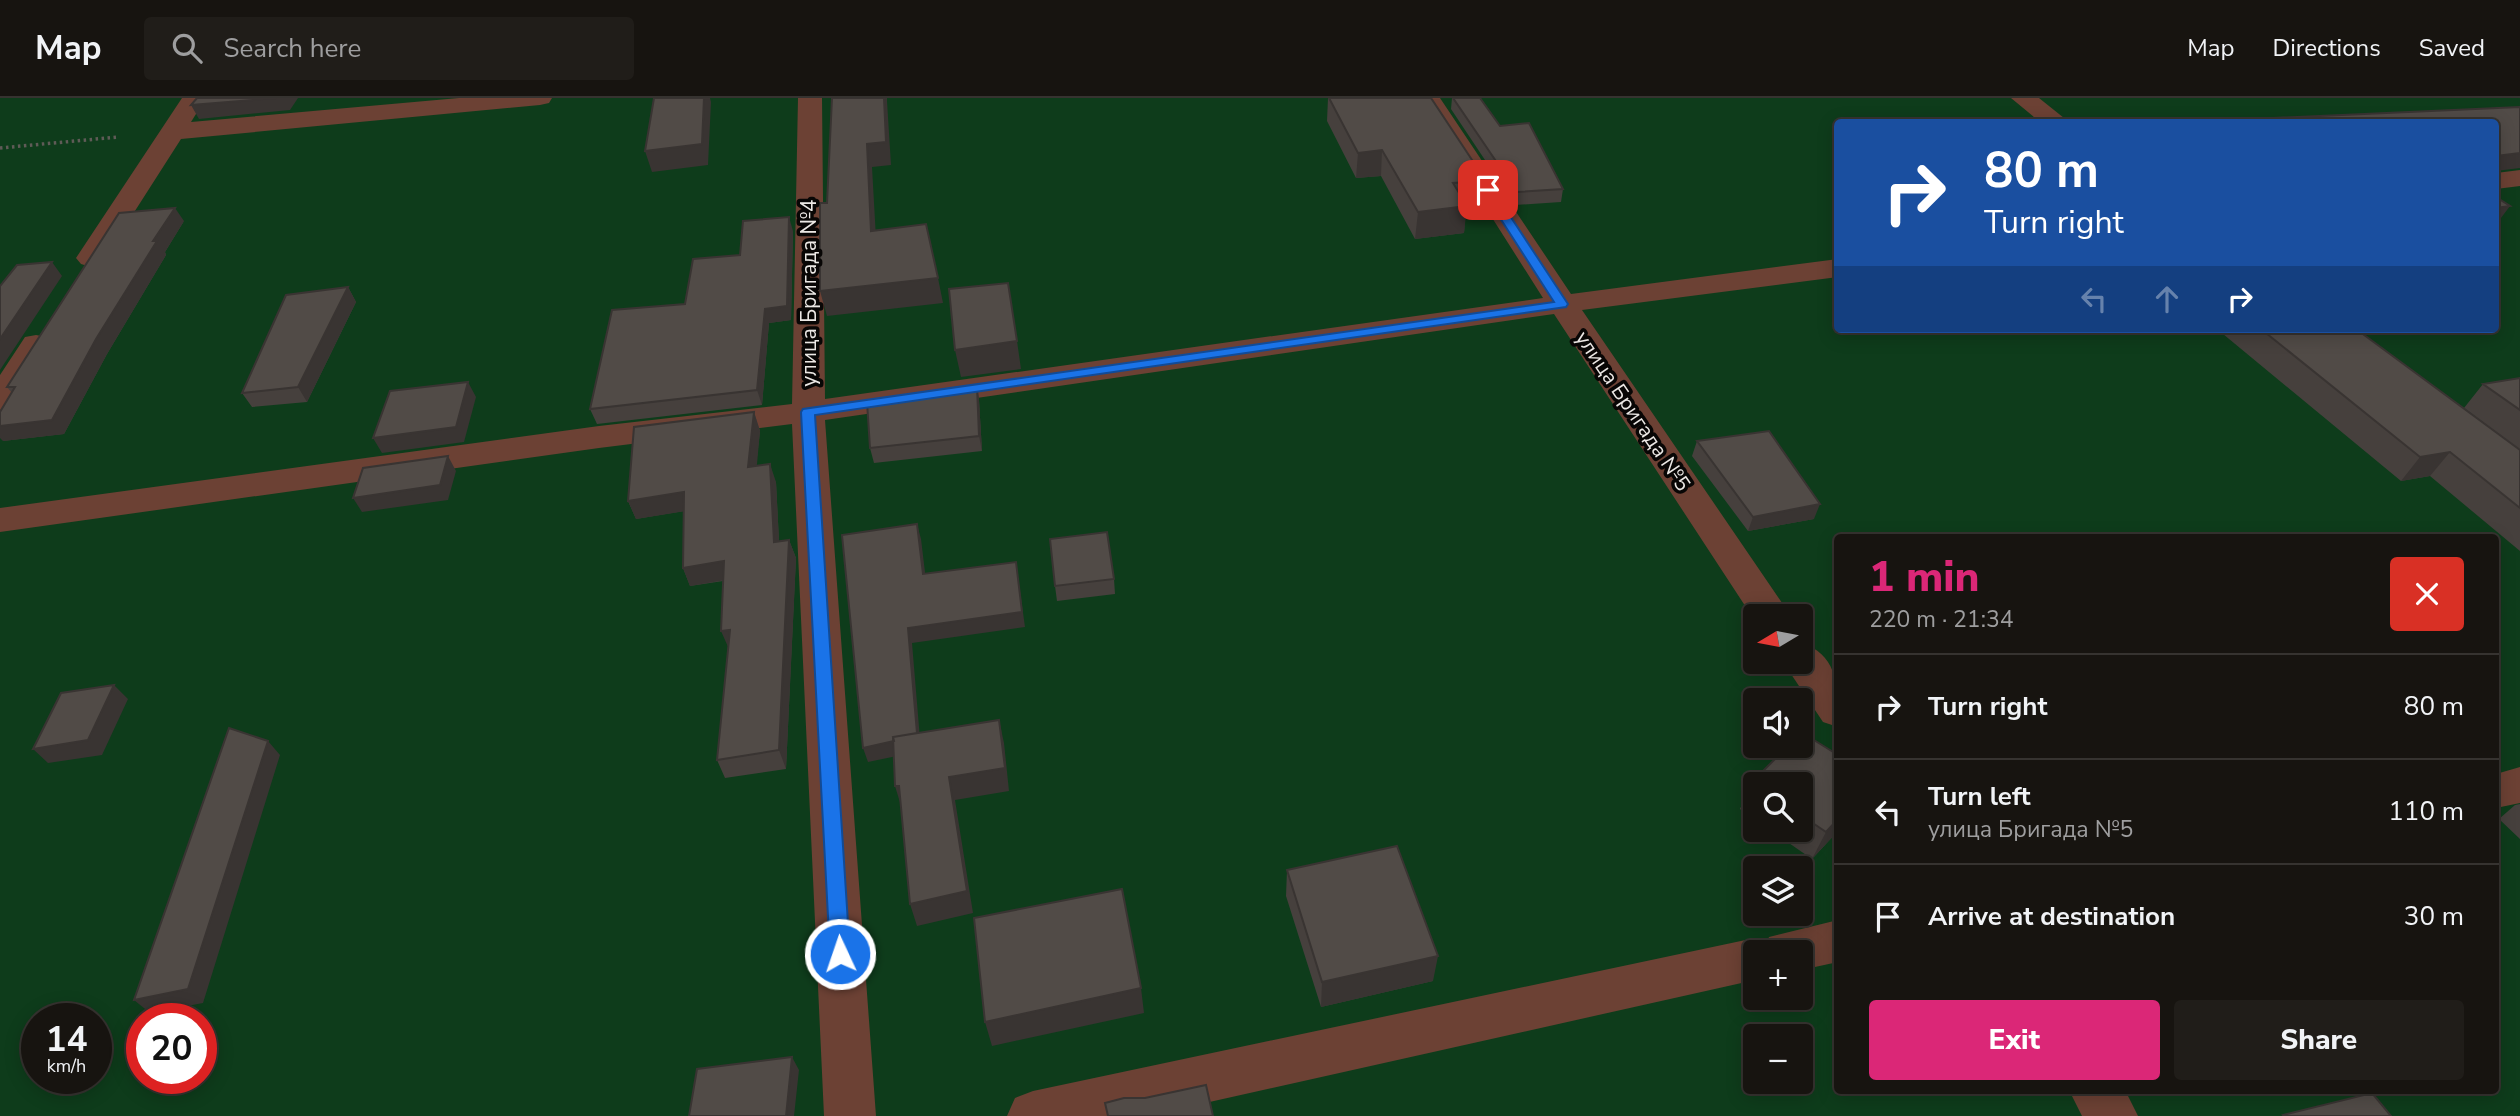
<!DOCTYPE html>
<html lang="en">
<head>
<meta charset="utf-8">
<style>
  :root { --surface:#171410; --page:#201d19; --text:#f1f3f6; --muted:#9e9e9f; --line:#363330; --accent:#db2777 }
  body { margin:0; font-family:"Nunito Sans",sans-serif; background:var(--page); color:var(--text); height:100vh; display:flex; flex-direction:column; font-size:26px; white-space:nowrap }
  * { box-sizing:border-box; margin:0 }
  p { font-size:23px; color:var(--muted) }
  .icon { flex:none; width:38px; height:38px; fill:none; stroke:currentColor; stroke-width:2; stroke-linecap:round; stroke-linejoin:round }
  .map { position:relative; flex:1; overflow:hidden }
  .drawer { position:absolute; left:1834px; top:436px; width:665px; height:560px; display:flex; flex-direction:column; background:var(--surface); border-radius:7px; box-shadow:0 4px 18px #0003,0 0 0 2px var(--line) }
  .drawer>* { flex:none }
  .hud { position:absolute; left:1834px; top:21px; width:665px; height:214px; border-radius:7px; box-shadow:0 4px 18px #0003,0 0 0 2px var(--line); background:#1a4fa0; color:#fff; overflow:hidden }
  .needle { width:46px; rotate:260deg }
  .tools { position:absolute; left:1743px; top:506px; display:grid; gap:14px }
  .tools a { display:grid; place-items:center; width:70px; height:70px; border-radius:7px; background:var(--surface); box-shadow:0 4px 18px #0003,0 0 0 2px var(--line); font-size:35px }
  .speed { position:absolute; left:21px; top:905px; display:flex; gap:14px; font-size:35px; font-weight:700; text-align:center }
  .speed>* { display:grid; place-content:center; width:91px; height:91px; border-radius:50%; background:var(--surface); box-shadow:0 4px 18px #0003,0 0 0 2px var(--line); line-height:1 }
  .speed small { font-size:18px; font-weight:400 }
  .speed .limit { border:10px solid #d22; background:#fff; color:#111 }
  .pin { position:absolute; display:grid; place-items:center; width:60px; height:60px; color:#fff; margin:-30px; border-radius:14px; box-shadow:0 4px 10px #0006 }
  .me { position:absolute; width:77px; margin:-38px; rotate:357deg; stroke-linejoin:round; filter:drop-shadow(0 0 5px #0008) }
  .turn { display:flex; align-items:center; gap:24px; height:147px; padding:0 35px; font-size:32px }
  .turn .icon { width:91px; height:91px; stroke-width:2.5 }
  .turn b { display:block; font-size:49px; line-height:60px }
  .lanes { display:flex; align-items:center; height:66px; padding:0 35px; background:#0003; justify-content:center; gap:35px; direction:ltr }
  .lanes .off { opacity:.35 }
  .round { display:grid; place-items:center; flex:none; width:74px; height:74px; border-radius:7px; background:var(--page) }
  .headline { display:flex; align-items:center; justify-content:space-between; height:119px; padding:0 35px }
  h1 { font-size:42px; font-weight:800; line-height:52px; color:var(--accent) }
  .primary-button { display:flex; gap:14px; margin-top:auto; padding:14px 35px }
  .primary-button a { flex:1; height:80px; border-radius:7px; background:var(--accent); color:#fff; font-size:28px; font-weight:800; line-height:80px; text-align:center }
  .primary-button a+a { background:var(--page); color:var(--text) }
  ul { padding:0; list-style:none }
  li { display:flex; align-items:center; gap:21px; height:105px; padding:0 35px; border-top:2px solid var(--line) }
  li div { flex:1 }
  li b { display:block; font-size:26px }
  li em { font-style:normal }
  header { display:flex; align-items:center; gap:42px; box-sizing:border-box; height:98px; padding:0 35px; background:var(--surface); border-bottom:2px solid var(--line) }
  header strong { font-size:33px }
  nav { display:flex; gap:38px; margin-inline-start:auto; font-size:24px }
  .search { width:490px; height:63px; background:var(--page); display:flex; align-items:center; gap:18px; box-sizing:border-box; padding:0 24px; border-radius:7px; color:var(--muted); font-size:26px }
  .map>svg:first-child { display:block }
</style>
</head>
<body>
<header>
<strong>Map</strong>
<div class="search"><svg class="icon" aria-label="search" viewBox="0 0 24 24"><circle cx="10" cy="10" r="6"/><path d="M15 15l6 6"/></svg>Search here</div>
<nav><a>Map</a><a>Directions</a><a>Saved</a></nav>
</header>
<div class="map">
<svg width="2520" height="1018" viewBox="0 0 2520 1018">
  <rect width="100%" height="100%" fill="#1f1a16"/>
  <path fill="#0e3c1b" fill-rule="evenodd" d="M0,0H2520V1018H0ZM1838,24H2496V231H1838ZM1838,439H2496V992H1838ZM1755,518H1801V564H1755ZM1755,602H1801V648H1755ZM1755,686H1801V732H1755ZM1755,770H1801V816H1755ZM1755,854H1801V900H1755ZM37,920H96V980H37ZM142,920H201V980H142ZM1755,938H1801V984H1755Z"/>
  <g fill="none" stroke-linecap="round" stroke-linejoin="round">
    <path stroke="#5f5b57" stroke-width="3.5" stroke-dasharray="2.5 3.5" stroke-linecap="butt" d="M0,50L118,39"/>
    <path fill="#6c4134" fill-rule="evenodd" d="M182,0H206L191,24L459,0H552L549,5L540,7L181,41L101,166L91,169L81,166L76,160Z
      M798,0H822L825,301L1543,200L1416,0H1440L1571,196L1838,161V179L1582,212L1791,518H1755V523L1554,216L825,322L876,1018H824L792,326L599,350L0,434V410L599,328L792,306Z
      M2011,0H2039L2069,24H2040Z
      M2520,72V88L2496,91V75Z
      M36,237L47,239L52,246L12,309L0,312V277L25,239Z
      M1801,545C1841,557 1838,595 1838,629L1823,624L1783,564H1801Z
      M2520,669V705L2496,710V676Z
      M1838,822V864L1801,872V854H1755V882L1147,1018H1007L1015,1000L1033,993L1755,840L1767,844L1769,839Z
      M2069,992H2125L2138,1018H2082Z"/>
  </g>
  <path fill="#46403d" d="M1328,0H1431L1486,83L1482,109L1466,110L1464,135L1415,141L1381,78L1356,80L1327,23Z
    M1452,0H1480L1500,28L1563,91L1561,104L1515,107L1451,11Z
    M184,123L165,154L166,157L107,256L64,336L3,343L12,295L7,289Z
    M793,133L791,222L769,225L762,307L597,326L590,311L685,206L740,157Z
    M348,189L356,204L307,304L252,309L242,295Z
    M2217,231H2356L2520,352V453L2430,378L2401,383Z
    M2520,280V352L2464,310L2483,286Z
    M977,288L979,302L982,353L874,365L870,350Z
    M754,314L760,333L756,368L776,384L779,443L789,442L796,460L786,671L725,680L717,662L728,549L723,483L690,488L683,470L684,413L636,421L628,403Z
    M1697,343L1814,421L1748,433L1692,358Z
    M1114,481L1115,496L1057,503L1055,488Z
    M1801,634L1838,657V733L1812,761L1770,732H1801V686H1755V721L1740,711L1752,684L1788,648H1801Z
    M2520,706V741L2499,721L2515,707Z
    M1287,772L1433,883L1321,909L1286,798Z"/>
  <path fill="#393432" d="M276,0H298L290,12L199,21L191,7Z
    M704,0H710L711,4L708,67L652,74L645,53Z
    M884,0H887V3L891,67L872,69L877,158L871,133L867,46Z
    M1382,52L1381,78L1356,80L1358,55Z
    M2520,55V70L2496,73V58Z
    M1467,108L1464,135L1415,141L1418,114Z
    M2510,108L2498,124H2496V110Z
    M175,110L184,123L165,154L166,157L107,256L64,336L3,343L0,340V328L96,241L153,143Z
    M789,119L793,133L791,222L769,225L762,307L757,292L765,211Z
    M52,164L62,178L0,272V241Z
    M938,180L943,205L827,218L820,193Z
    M348,189L356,204L307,304L298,289Z
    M1017,243L1021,271L961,279L955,252Z
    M468,284L476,299L464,344L382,355L373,340Z
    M977,288L979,302L982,353L979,338Z
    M754,314L760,333L755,388L748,369Z
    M2450,354L2430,378L2401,383L2420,359Z
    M448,358L456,373L448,402L362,414L353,400Z
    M770,366L776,384L780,462L774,444Z
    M684,394L692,412L636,421L628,403Z
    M1820,406L1814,421L1748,433L1753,419Z
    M917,426L921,441L927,491L923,476Z
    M789,442L796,460L786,671L779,652Z
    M724,463L731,481L690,488L683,470Z
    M1016,464L1025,529L912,545L921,653L868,664L863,650L908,530Z
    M730,532L729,551L721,533Z
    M114,587L128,601L102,657L48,665L33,651Z
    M999,622L1004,645L1009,693L955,702L973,815L917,828L910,806L949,679Z
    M268,643L280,657L203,905L150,915L134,902Z
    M895,688H899L902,711Z
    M1838,721V733L1812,761L1826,734Z
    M1438,858L1433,883L1321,909L1322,884Z
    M1141,890L1144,915L992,948L985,924Z
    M792,959L799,972L794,1018H786Z"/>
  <path fill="#514b47" stroke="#393432" stroke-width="2" d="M197,0H276L191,7Z
    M654,0H704L702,46L645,53Z
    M832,0H884L886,44L867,46L871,133L926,126L938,180L820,193V105H827Z
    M1329,0H1431L1486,83L1453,85L1467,108L1418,114L1382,52L1358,55Z
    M1453,0H1480L1500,28L1529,25L1563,91L1517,94Z
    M2520,9V55L2496,58V24H2256L2251,21Z
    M2496,99L2510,108L2496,110Z
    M175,110L153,143H157L96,241L52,322L0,328V314L15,289H7L119,115Z
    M789,119L787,208L765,211L757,292L590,311L612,212L685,206L693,161L740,157L743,123Z
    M52,164L0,241V188L17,167Z
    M1008,185L1017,243L955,252L949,191Z
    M348,189L298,289L242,295L286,197Z
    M2261,231H2356L2520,352V410L2450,354L2420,359Z
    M2520,280V312L2483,286Z
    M468,284L456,329L373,340L390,293Z
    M977,288L979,338L870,350L867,304Z
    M754,314L748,369L770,366L774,444L789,442L779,652L717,662L730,532L721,533L724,463L683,470L684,394L628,403L634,329Z
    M1769,333L1820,406L1753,419L1697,343Z
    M448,358L440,387L353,400L363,370Z
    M917,426L923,476L1016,464L1022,514L908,530L917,635L893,639L894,643L863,650L842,437Z
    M1107,434L1114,481L1055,488L1050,441Z
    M114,587L88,642L33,651L61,595Z
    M999,622L1005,670L949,679L967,793L910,806L899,688H895L893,639Z
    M229,630L268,643L188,891L134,902Z
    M1801,634L1838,657V721L1826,734L1801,717V686L1755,687L1752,684L1788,648H1801Z
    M1397,748L1438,858L1322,884L1287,772Z
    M1122,791L1141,890L985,924L974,820Z
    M792,959L786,1018H689L697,971Z
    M1206,987L1213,1018H1108L1105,1005L1124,1000H1145Z
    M2372,995L2391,1018H2284L2283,1017Z"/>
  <path fill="#1a73e8" stroke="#114b97" stroke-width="2" d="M1484,89H1491L1568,206L1566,209L815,317L850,856L847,862L840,864L833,862L830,856L801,314L803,311L1554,204L1482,92Z"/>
  <g text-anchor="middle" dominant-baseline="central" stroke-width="7" stroke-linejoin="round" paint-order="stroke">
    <g font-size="21" fill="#ece8e5" stroke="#080605">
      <text transform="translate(809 195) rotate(-90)">улица Бригада №4</text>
      <text transform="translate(1633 313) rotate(56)">улица Бригада №5</text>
    </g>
  </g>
</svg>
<div class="tools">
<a><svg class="needle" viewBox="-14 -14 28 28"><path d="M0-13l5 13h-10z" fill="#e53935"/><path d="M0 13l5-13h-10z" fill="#9e9e9f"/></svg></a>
<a><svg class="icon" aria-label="sound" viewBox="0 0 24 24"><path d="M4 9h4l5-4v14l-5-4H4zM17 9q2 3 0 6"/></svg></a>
<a><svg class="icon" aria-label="search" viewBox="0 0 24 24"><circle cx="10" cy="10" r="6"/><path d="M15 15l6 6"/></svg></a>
<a><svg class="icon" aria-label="layers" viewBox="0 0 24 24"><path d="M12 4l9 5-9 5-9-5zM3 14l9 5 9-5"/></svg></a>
<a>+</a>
<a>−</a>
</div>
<div class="speed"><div>14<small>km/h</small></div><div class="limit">20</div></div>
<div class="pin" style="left:1488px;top:92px;background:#d93025"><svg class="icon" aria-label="arrive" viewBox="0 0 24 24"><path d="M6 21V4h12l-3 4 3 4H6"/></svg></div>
<svg class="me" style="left:840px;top:856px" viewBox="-20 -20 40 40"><circle r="17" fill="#1a73e8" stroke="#fff" stroke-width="3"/><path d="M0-11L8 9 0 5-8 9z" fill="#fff"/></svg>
<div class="hud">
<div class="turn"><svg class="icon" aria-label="right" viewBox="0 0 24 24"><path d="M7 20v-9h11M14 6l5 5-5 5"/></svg><div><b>80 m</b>Turn right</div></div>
<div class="lanes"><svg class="icon off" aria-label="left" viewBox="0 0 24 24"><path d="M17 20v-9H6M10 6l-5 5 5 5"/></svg><svg class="icon off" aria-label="ahead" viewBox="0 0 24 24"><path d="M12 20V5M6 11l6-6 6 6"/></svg><svg class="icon" aria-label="right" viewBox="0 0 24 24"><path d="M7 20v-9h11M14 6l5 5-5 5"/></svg></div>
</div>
<section class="drawer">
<div class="headline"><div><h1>1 min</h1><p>220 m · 21:34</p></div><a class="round" style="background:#d93025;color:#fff"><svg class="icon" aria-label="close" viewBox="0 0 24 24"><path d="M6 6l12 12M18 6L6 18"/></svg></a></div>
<ul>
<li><svg class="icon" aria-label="right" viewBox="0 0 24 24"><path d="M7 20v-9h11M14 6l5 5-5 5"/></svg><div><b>Turn right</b></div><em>80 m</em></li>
<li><svg class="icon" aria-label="left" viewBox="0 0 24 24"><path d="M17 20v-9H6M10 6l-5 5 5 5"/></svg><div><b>Turn left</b><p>улица Бригада №5</p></div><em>110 m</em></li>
<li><svg class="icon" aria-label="arrive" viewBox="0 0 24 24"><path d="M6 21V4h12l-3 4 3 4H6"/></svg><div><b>Arrive at destination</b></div><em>30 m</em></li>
</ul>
<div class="primary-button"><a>Exit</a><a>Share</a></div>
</section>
</div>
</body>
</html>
